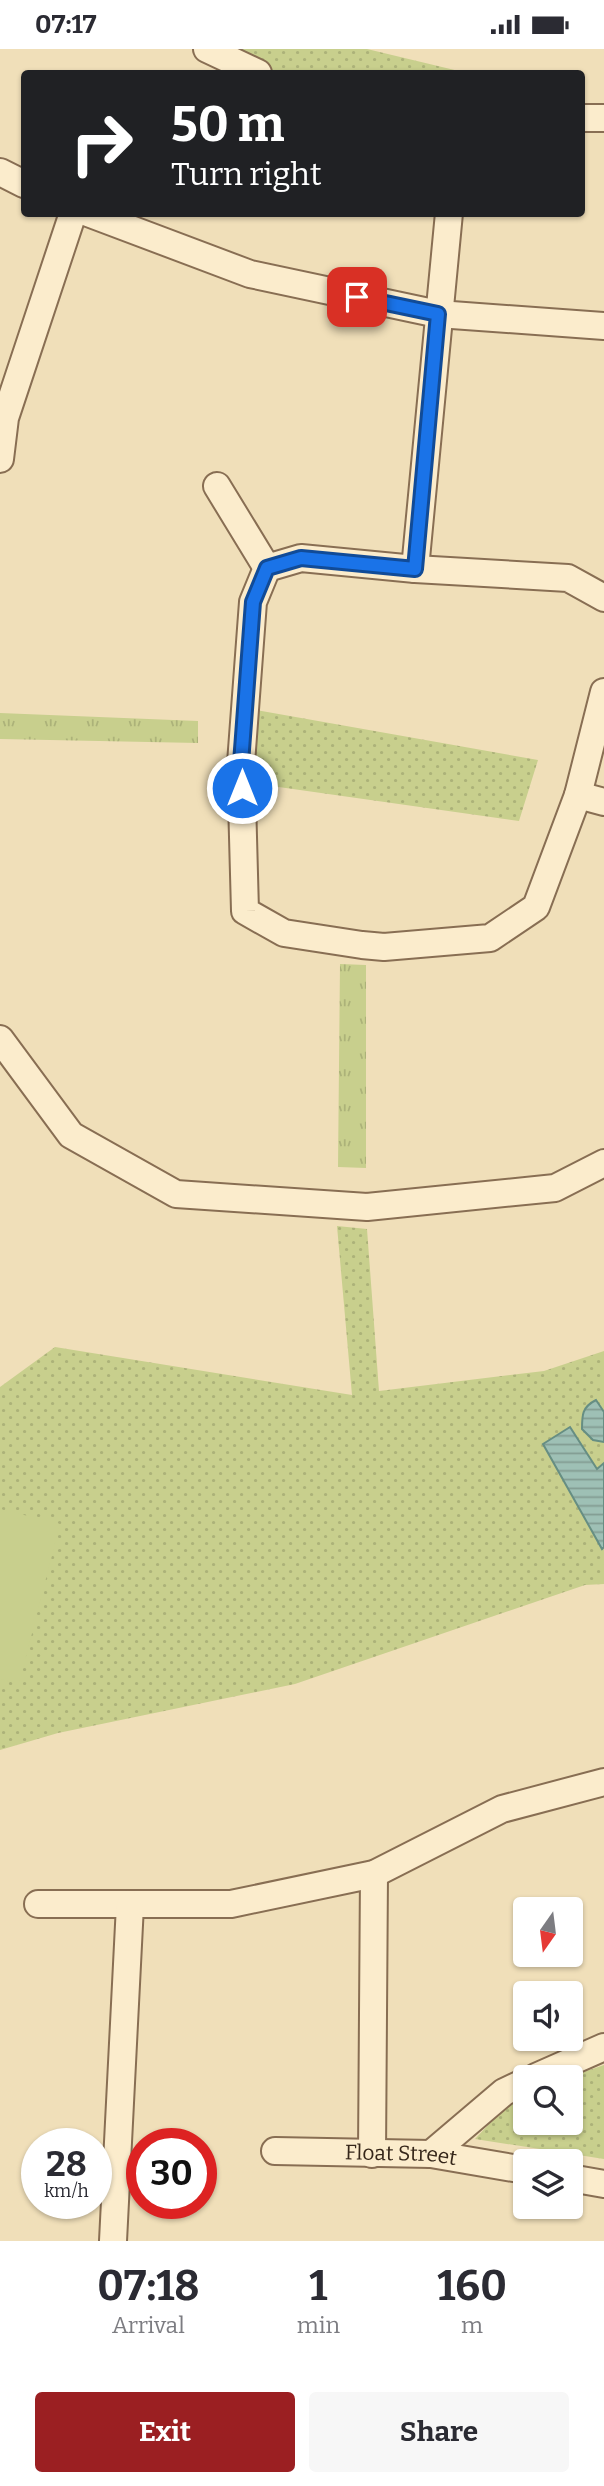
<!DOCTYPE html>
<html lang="en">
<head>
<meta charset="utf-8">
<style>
  :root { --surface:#fff; --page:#f7f7f7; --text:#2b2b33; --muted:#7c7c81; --accent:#9b1f22 }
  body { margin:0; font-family:Bitter,serif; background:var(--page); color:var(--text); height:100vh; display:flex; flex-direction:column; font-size:26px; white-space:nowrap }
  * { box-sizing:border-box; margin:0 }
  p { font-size:23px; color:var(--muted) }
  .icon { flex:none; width:38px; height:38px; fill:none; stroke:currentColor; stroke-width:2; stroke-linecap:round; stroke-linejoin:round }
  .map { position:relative; height:2192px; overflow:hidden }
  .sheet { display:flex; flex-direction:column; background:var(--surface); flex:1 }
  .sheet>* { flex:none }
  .top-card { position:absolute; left:21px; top:21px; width:564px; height:147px; border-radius:7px; box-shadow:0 2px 5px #0004; background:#202124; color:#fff; overflow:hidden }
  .needle { width:46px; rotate:194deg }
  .fabs { position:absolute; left:513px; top:1848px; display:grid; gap:14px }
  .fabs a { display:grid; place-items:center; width:70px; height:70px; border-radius:7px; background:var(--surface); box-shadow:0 2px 5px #0004; font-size:35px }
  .speed { position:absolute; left:21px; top:2079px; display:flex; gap:14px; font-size:35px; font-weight:700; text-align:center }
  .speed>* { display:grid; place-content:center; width:91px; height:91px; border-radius:50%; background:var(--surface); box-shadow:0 2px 5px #0004; line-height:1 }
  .speed small { font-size:18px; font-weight:400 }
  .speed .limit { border:10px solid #d22; background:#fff; color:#111 }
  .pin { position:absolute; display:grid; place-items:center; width:60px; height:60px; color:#fff; margin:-30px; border-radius:14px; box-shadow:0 4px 10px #0006 }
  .me { position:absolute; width:77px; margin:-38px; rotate:0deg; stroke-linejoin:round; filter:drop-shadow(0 0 5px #0008) }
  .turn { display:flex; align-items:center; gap:24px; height:147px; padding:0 35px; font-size:32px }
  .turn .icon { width:91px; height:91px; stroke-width:2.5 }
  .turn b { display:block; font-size:49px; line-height:60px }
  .eta { display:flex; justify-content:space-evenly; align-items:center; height:119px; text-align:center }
  .eta b { font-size:42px; font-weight:700; line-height:49px }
  .action { display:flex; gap:14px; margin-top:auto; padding:14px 35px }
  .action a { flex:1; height:80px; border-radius:7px; background:var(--accent); color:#fff; font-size:28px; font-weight:700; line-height:80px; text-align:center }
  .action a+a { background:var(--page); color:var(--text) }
  .status { display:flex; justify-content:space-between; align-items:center; height:49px; padding:0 35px; background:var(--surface); direction:ltr }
  .status svg { height:19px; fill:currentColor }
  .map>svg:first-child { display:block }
</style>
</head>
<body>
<div class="status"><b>07:17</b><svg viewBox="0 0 49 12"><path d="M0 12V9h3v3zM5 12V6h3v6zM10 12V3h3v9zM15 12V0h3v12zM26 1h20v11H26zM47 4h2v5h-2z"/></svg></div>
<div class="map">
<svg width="604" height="2192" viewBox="0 0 604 2192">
  <defs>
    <pattern id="grass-tufts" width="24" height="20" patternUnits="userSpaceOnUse" patternTransform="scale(1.75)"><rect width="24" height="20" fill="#c8cf8d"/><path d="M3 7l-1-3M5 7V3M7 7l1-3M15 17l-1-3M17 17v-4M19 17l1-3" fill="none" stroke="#acb279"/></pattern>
    <pattern id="park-dots" width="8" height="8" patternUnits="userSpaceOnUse" patternTransform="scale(1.75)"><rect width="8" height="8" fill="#c8cf8d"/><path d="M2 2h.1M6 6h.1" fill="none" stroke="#acb279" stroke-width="1.8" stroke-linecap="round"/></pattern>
    <pattern id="water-rules" width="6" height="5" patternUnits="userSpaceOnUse" patternTransform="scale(1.75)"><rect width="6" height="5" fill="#9ec0b5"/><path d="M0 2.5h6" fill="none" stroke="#829c92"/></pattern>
  </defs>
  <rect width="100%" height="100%" fill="#f0dfb9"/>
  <path fill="url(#grass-tufts)" d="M0,664L198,672V694L0,690Z
    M340,915L366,916V1119L338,1118Z"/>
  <path fill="url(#park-dots)" d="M214,0H367L467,24H283L265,21Z
    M256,661L538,711L519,772L250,734Z
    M337,1177L367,1180L379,1342L544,1322L604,1302V1535L585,1536L295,1635L58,1684L0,1701V1338L55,1298L352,1346Z
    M604,2016V2110L475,2090L507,2056L525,2048V2074H570L569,2028Z"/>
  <path fill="#c8cf8d" d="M0,1460L60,1475L19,1635L0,1630Z"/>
  <path fill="url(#water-rules)" stroke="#668e83" stroke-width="2" d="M596,1351L604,1363V1393L593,1391L582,1380C582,1366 582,1358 596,1351Z
    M570,1378L597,1420L604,1414V1498L602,1500L543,1395Z"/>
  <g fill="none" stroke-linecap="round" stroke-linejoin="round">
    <g stroke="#886e53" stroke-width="30">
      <g id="street">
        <path d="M207,0L258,24"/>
        <path d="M581,69H604"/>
        <path d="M0,123L24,135"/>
        <path d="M88,164L250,225L438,265L604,277"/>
        <path d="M0,410L5,369L73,164"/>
        <path d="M217,437L267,519"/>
        <path d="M415,520L449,164"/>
        <path d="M604,549L568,529L415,520L301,509L267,519L253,553L241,714L245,862L284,884L362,896L384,898L490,889L536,858L578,746L604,643"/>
        <path d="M578,746L604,753"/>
        <path d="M0,990L71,1086L176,1145L367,1158L555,1139L604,1114"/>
        <path d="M38,1855H231L374,1825L502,1760L604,1733"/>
        <path d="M536,2028L604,1998"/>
        <path id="s1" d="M275,2102L431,2105L525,2121"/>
        <path d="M372,2105L374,1825"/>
        <path d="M431,2105L504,2043L525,2033"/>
        <path d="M570,2129L604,2135"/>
        <path d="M113,2192L130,1856"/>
      </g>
    </g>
    <use href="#street" stroke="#fbeccc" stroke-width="26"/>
  </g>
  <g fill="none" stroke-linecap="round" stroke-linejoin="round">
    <g stroke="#114b97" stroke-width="18">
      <path id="route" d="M242,739L241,714L253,553L267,519L301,509L415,520L438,265L357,248"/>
    </g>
    <use href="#route" stroke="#1a73e8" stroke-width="12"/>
  </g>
  <g text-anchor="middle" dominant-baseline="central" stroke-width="7" stroke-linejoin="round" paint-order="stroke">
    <g font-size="21" fill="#352619" stroke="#f8e9c9">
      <text stroke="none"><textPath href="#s1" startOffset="126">Float Street</textPath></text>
    </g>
  </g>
</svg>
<div class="fabs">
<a><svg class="needle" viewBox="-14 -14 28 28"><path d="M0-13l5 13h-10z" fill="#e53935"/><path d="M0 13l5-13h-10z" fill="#7c7c81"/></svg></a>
<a><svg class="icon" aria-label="sound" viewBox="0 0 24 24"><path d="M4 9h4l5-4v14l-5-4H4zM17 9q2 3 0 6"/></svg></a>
<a><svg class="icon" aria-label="search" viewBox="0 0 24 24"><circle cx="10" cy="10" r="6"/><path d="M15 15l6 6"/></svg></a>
<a><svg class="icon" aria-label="layers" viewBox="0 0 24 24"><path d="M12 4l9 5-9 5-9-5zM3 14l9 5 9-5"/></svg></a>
</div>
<div class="speed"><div>28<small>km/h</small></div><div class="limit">30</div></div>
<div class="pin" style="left:357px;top:248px;background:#d93025"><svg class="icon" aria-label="arrive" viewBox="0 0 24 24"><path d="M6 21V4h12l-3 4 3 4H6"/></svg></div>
<svg class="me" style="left:242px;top:739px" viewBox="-20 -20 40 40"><circle r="17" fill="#1a73e8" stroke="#fff" stroke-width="3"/><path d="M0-11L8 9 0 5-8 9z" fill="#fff"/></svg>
<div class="top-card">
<div class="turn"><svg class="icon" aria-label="right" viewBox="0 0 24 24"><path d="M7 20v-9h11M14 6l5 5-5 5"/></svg><div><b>50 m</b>Turn right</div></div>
</div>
</div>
<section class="sheet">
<div class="eta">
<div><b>07:18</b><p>Arrival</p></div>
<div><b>1</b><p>min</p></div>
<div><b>160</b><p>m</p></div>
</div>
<div class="action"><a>Exit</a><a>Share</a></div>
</section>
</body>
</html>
